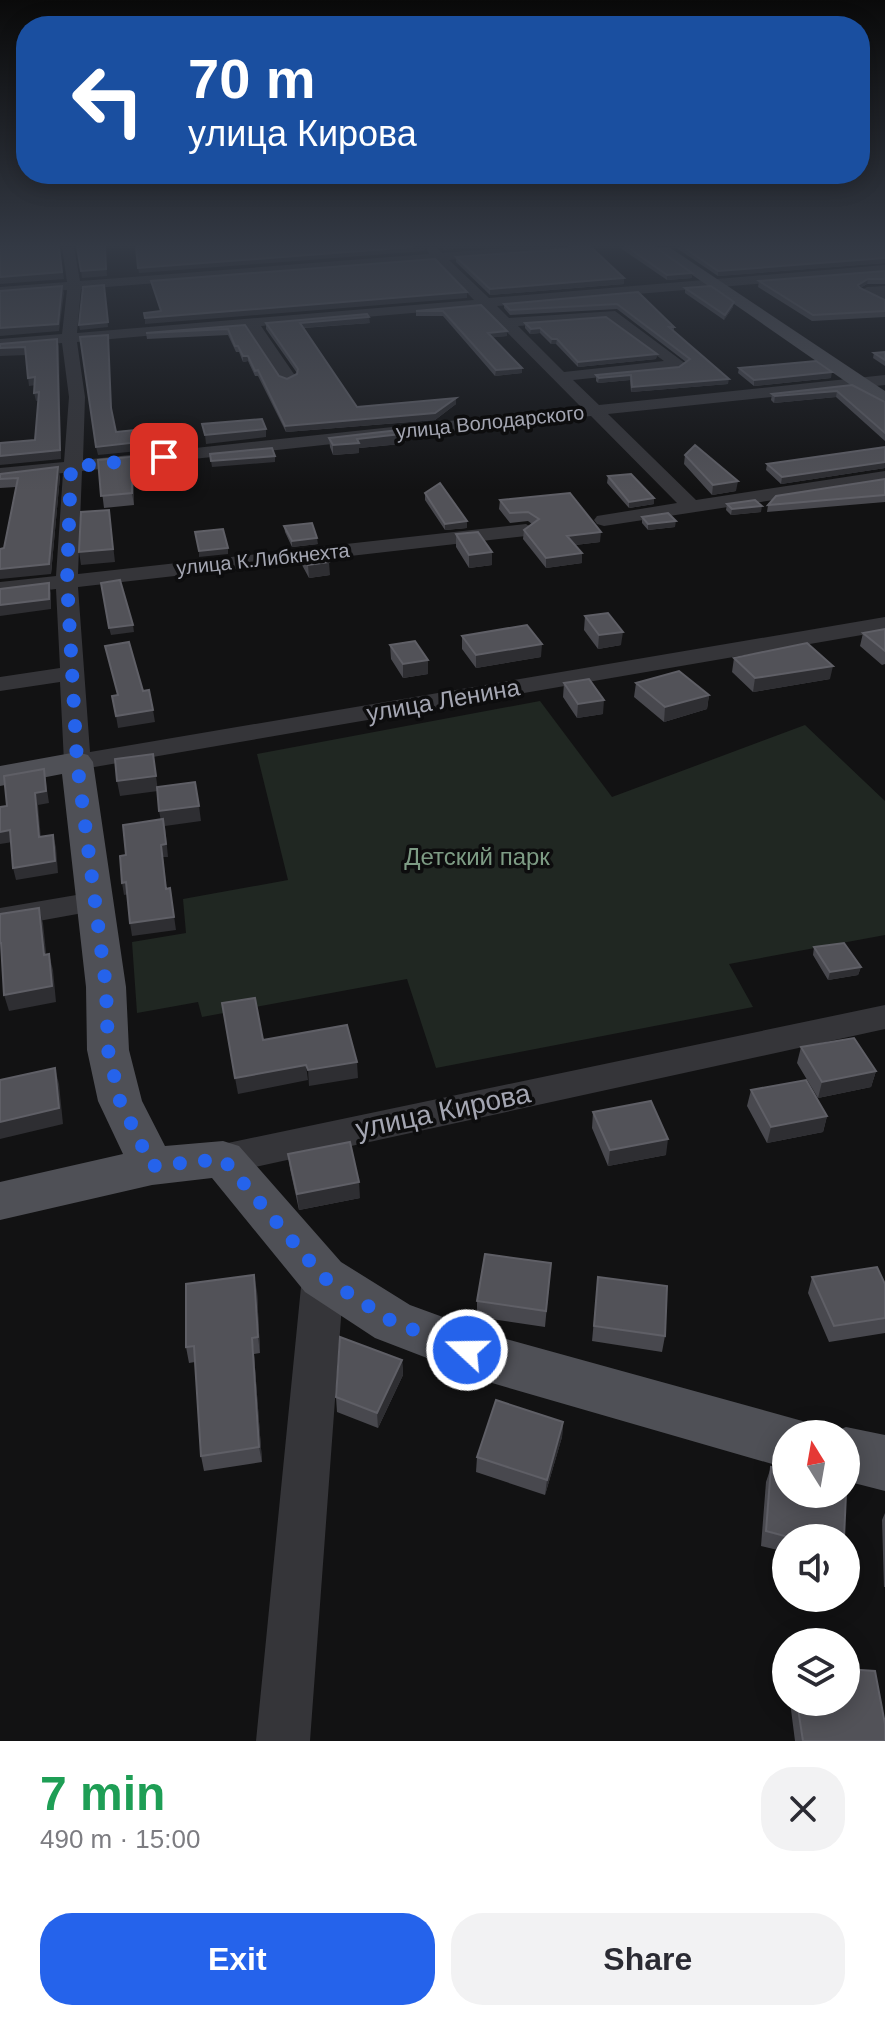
<!DOCTYPE html>
<html lang="en">
<head>
<meta charset="utf-8">
<style>
  :root { --surface:#fff; --page:#f2f2f3; --text:#2b2b33; --muted:#7c7c81; --accent:#2563eb }
  body { margin:0; font-family:Arial,sans-serif; background:var(--page); color:var(--text); height:100vh; display:flex; flex-direction:column; font-size:30px; white-space:nowrap }
  * { box-sizing:border-box; margin:0 }
  p { font-size:26px; color:var(--muted) }
  .icon { flex:none; width:44px; height:44px; fill:none; stroke:currentColor; stroke-width:2; stroke-linecap:round; stroke-linejoin:round }
  .map { position:relative; height:1741px; overflow:hidden }
  .sheet { display:flex; flex-direction:column; background:var(--surface); flex:1 }
  .sheet>* { flex:none }
  .hud { position:absolute; left:16px; top:16px; width:854px; height:168px; border-radius:32px; box-shadow:0 4px 20px #0003; background:#1a4fa0; color:#fff; overflow:hidden }
  .needle { width:52px; rotate:349deg }
  .fabs { position:absolute; left:772px; top:1420px; display:grid; gap:16px }
  .fabs a { display:grid; place-items:center; width:88px; height:88px; border-radius:50%; background:var(--surface); box-shadow:0 4px 20px #0003; font-size:40px }
  .pin { position:absolute; display:grid; place-items:center; width:68px; height:68px; color:#fff; margin:-34px; border-radius:16px; box-shadow:0 4px 12px #0006 }
  .me { position:absolute; width:88px; margin:-44px; rotate:291deg; stroke-linejoin:round; filter:drop-shadow(0 0 6px #0008) }
  .turn { display:flex; align-items:center; gap:28px; height:168px; padding:0 40px; font-size:36px }
  .turn .icon { width:104px; height:104px; stroke-width:2.5 }
  .turn b { display:block; font-size:56px; line-height:68px }
  .round { display:grid; place-items:center; flex:none; width:84px; height:84px; border-radius:32px; background:var(--page) }
  .headline { display:flex; align-items:center; justify-content:space-between; height:136px; padding:0 40px }
  h1 { font-size:48px; font-weight:700; line-height:60px; color:#1e9e55 }
  .button { display:flex; gap:16px; margin-top:auto; padding:16px 40px }
  .button a { flex:1; height:92px; border-radius:32px; background:var(--accent); color:#fff; font-size:32px; font-weight:700; line-height:92px; text-align:center }
  .button a+a { background:var(--page); color:var(--text) }
  .map>svg:first-child { display:block }
</style>
</head>
<body>
<div class="map">
<svg width="885" height="1741" viewBox="0 0 885 1741">
  <rect width="100%" height="100%" fill="#121213"/>
  <path fill="#202722" d="M540,701L612,797L805,725L885,801V935L729,964L753,1007L436,1068L407,979L202,1017L198,1002L137,1013L132,942L186,933L183,899L288,880L257,754Z"/>
  <g fill="none" stroke-linecap="round" stroke-linejoin="round">
    <path fill="#353539" fill-rule="evenodd" d="M62,247H74L80,281L429,254L426,247H436L442,253L515,247H572L566,251L449,260L489,298L885,265V273L497,306L509,318L615,311L686,364L678,369L573,380L599,405L885,375V385L608,414L696,500L885,471V483L604,526L597,524L594,520L597,516L677,503L591,416L82,471L78,574L526,524L536,530L526,536L78,587L90,752L885,617V631L77,770L67,768L64,762L60,682L0,691V677L60,668L56,589L0,596V582L56,576L63,473L0,480V468L64,462L69,397L62,343L0,349V339L62,334L67,290L0,295V287L67,282ZM436,261L474,300L77,333L81,289ZM482,307L581,407L83,460L85,397L77,342L247,327L282,380L288,382L296,377L261,326ZM607,319L664,361L564,372L518,326Z
      M885,286V305L860,291L867,287Z
      M94,892L105,895L109,902L105,909L0,928V908Z
      M885,1005V1029L223,1174L210,1170L204,1159L210,1148L223,1144Z
      M323,1259L338,1264L344,1277L310,1741H256L302,1277L308,1264Z"/>
    <path fill="#4f5056" fill-rule="evenodd" d="M652,247H669L885,391V406L878,404Z
      M77,752L88,755L93,762L126,987L129,1050L142,1101L165,1146L223,1141L239,1146L341,1262L410,1305L492,1335L806,1422L811,1434H786V1468L492,1383L375,1338L305,1292L212,1178L152,1185L0,1220V1182L123,1154L98,1101L87,1050L86,987L62,774L0,786V766Z
      M846,1427L885,1435V1491L846,1481V1434H828Z"/>
  </g>
  <path fill="#48484e" d="M619,247H655L692,278L667,280Z
    M675,247H885V263L718,276Z
    M567,249L624,284L490,295L456,262V257Z
    M885,271V284H867L860,288L885,300V317L812,321L758,287L759,281Z
    M685,288L733,307L724,320L685,293Z
    M638,292L674,327V331L728,384L631,392L630,380L598,383L596,381V375L679,367L686,362L617,309L510,315L504,308V304Z
    M481,305L507,331V336L493,337L522,373L495,376L443,316H416V311Z
    M266,323H370L304,328L357,407L456,398V404L435,420L286,432L258,376H255L248,361L243,362L239,352H236L228,335L147,339L146,333L245,325L279,376L287,379L297,373L266,329Z
    M525,323L657,354L656,359L578,367L556,344H551L540,333L530,334L525,328Z
    M885,352V366L873,358L874,353Z
    M739,368L831,378L754,386L738,373Z
    M852,385L885,402V441L836,397L774,403L771,400L772,394Z
    M408,429L409,439L401,444L359,448V453L333,455L330,447L329,438Z
    M885,447V468L781,484L766,470L767,464Z
    M685,455L736,491L712,495L684,464Z
    M98,460L164,471L143,473L144,484L134,485V505L104,508Z
    M0,474L60,476L51,574L4,548L16,487L0,488Z
    M608,476L654,504L629,508L607,483Z
    M885,479V502L767,512L768,505Z
    M425,493L467,528L445,530L425,500Z
    M500,500L600,542L575,545L582,553V563L546,568L523,539L524,530L532,524L528,521L510,523L499,509Z
    M727,504L761,512L731,515L726,510Z
    M642,517L675,527L648,530L642,523Z
    M284,526L318,544L292,547L285,532Z
    M456,534L492,565L469,568L456,547Z
    M301,552L330,575L309,578L302,565Z
    M585,616L621,645L598,649L584,630Z
    M885,629V664L882,665L860,646L863,633Z
    M462,636L541,657L476,668L462,649Z
    M390,645L428,660V674L403,678L391,659Z
    M734,658L830,679L753,692L732,672Z
    M564,683L603,714L577,718L563,697Z
    M636,683L709,695L707,709L664,722L634,697Z
    M814,947L861,967L858,975L828,980L813,955Z
    M801,1047L876,1071L871,1087L818,1098L797,1063Z
    M751,1090L827,1116L823,1132L767,1143L747,1106Z
    M593,1112L666,1155L608,1166L592,1128Z
    M288,1154L360,1198L299,1210L290,1169Z
    M551,1263L545,1327L477,1317V1301Z
    M598,1277L665,1336L662,1352L592,1341Z
    M812,1277L885,1284V1333L829,1342L808,1293Z
    M257,1291L260,1353L254,1354L262,1462L204,1471L201,1456L195,1362L189,1363L186,1347Z
    M402,1360L403,1375L378,1428L337,1412L336,1397Z
    M563,1422L562,1437L545,1495L476,1472L477,1457Z
    M771,1467L844,1538H786V1552L761,1546L766,1482Z
    M885,1513V1587H884L882,1520Z
    M790,1702H846L885,1741H795Z"/>
  <path fill="#2e2e32" d="M59,247L64,279L0,284V277Z
    M105,247L107,276L82,278L81,271Z
    M413,247H425V251L139,273L138,268Z
    M443,247H476L443,250Z
    M885,258V263L718,276V271Z
    M692,273V278L667,280V275Z
    M624,278V284L490,295V289Z
    M868,279L867,284L857,290L858,285Z
    M104,285L108,327L80,330L79,325Z
    M62,286L64,293L59,331L0,336V328Z
    M467,292V298L145,324V318Z
    M734,302L733,307L724,320L725,315Z
    M369,317L370,323L300,328V323Z
    M540,328V333L530,334L531,329Z
    M507,331V336L488,338V333Z
    M57,339L59,346L61,459L0,465V456L60,450Z
    M552,339H557L556,344H551Z
    M25,347L27,355L0,356V348Z
    M657,354L656,359L578,367V362Z
    M243,356H248V361L243,362Z
    M522,368V373L495,376L496,370Z
    M832,372L831,378L754,386V380Z
    M631,375L630,380L598,383L599,378Z
    M35,377L37,385L29,386L28,378Z
    M729,379L728,384L631,392L632,387Z
    M837,391L836,397L774,403L775,396Z
    M39,392L41,400L36,401L34,393Z
    M456,398V404L435,420L286,432L285,426Z
    M266,429V437L206,444L205,435Z
    M408,429L409,439L401,444L359,448V453L333,455V445L357,439Z
    M157,440L159,449L98,455L96,447Z
    M275,456V462L212,467L211,461Z
    M162,459L164,471L143,473L144,484L134,485V505L132,493V473L141,461Z
    M885,462V468L781,484L782,477Z
    M58,467L60,476L51,574L0,579V569Z
    M738,481L736,491L712,495L713,485Z
    M654,498V504L629,508V502Z
    M762,506L761,512L731,515L732,509Z
    M109,510L115,562L81,565L79,552Z
    M467,521V528L445,530V524Z
    M676,521L675,527L648,530V524Z
    M601,532L600,542L567,546V536Z
    M317,538L318,544L292,547V541Z
    M228,548V554L199,557V551Z
    M492,552V565L469,568V555Z
    M582,553V563L546,568V558Z
    M329,562L330,575L309,578L308,565Z
    M49,583L51,593V609L0,616V605Z
    M133,625L134,632L111,635L109,628Z
    M623,632L621,645L598,649L599,635Z
    M542,644L541,657L476,668V655Z
    M428,660V674L403,678V664Z
    M833,666L830,679L753,692L755,678Z
    M709,695L707,709L664,722L665,707Z
    M604,700L603,714L577,718L578,704Z
    M153,710L155,722L118,728L116,716Z
    M153,754L158,791L120,796L117,781Z
    M44,769L49,803L38,805L42,850L39,837L35,793Z
    M199,806L201,821L165,826L168,857H163L168,901L161,845L162,826L159,811Z
    M10,830L13,842L0,844V832Z
    M53,835L56,847L58,873L16,880L13,868Z
    M126,882L129,894L124,895L122,883Z
    M170,888L176,930L132,936L130,923Z
    M39,908L43,923L48,971L44,955Z
    M49,954L53,970L56,1002L9,1011L4,995Z
    M861,967L858,975L828,980L830,972Z
    M357,1062L358,1078L309,1086L308,1070Z
    M306,1065L308,1080L238,1094L235,1078Z
    M55,1068L59,1084L63,1124L0,1139V1122Z
    M876,1071L871,1087L818,1098L822,1082Z
    M827,1116L823,1132L767,1143L771,1127Z
    M668,1139L666,1155L608,1166L610,1150Z
    M359,1182L360,1198L299,1210L297,1194Z
    M254,1275L257,1291L260,1353L258,1337Z
    M252,1338L254,1354L262,1462L259,1447Z
    M402,1360L403,1375L378,1428L377,1413Z
    M563,1422L562,1437L545,1495L547,1480Z"/>
  <path fill="#525258" stroke="#5f5f66" stroke-width="2" d="M0,247H59L62,272L0,277Z
    M77,247H105L106,269L81,271Z
    M136,247H413L138,268Z
    M569,247H591L624,278L490,289L456,257L567,249Z
    M627,247H655L692,273L667,275Z
    M683,247H885V258L718,271Z
    M435,259L467,292L145,318L144,313L161,311L151,281Z
    M885,271V279H868L858,285L860,288L885,300V311L813,315L759,281Z
    M104,285L108,322L79,325L83,287Z
    M62,286L58,324L0,328V291Z
    M711,286L734,302L725,315L685,288Z
    M638,292L674,327H669L729,379L632,387L631,375L599,378L596,375L679,367L690,359L617,304L510,310L504,304Z
    M481,305L507,331L488,333L522,368L496,370L443,311H416Z
    M367,314L369,317L300,323L357,407L456,398L435,413L285,426L258,370L255,371L248,356H243L238,346H235L228,329L146,333L245,325L279,376L287,379L297,374L298,369L266,323Z
    M606,317L657,354L578,362L557,339H552L540,328L531,329L525,323Z
    M108,335L111,408L116,432L155,428L157,440L96,447L80,337Z
    M57,339L60,450L0,456V443L35,440L39,392L34,393L35,377L28,378L25,347L0,348V344Z
    M885,352V360L874,353Z
    M816,361L832,372L754,380L739,368Z
    M852,385L885,402V433L837,391L775,396L772,394Z
    M262,419L266,429L205,435L202,424Z
    M408,429L401,434L357,439L359,443L333,445L329,438Z
    M695,445L738,481L713,485L685,455Z
    M885,447V462L782,477L767,464Z
    M272,448L275,456L211,461L210,454Z
    M161,454L162,459L141,461L142,472L132,473V493L101,496L98,460Z
    M58,467L49,564L0,569V549L4,548L18,478L0,479V474Z
    M631,474L654,498L629,502L608,476Z
    M885,479V495L768,505L776,496Z
    M440,483L467,521L445,524L425,493Z
    M570,493L601,532L567,536L582,553L546,558L524,530L539,519L528,512L510,513L500,500Z
    M755,500L762,506L732,509L727,504Z
    M109,510L113,549L79,552L81,512Z
    M668,513L676,521L648,524L642,517Z
    M312,523L317,538L292,541L284,526Z
    M223,529L228,548L199,551L195,532Z
    M478,532L492,552L469,555L456,534Z
    M324,549L329,562L308,565L301,552Z
    M120,580L133,625L109,628L101,583Z
    M49,583V599L0,605V589Z
    M608,613L623,632L599,635L585,616Z
    M527,625L542,644L476,655L462,636Z
    M885,629V651L863,633Z
    M415,641L428,660L403,664L390,645Z
    M129,642L143,691L149,690L153,710L116,716L112,696L118,695L105,646Z
    M807,643L833,666L755,678L734,658Z
    M679,671L709,695L665,707L636,683Z
    M589,679L604,700L578,704L564,683Z
    M153,754L156,776L117,781L115,759Z
    M44,769L46,791L35,793L39,837L53,835L55,861L13,868L10,830L0,832V807L7,806L4,776Z
    M195,782L199,806L159,811L157,787Z
    M163,819L166,844L161,845L166,889L170,888L174,917L130,923L126,882L122,883L120,856L126,855L123,825Z
    M39,908L44,955L49,954L52,986L4,995L1,943H0V914Z
    M844,943L861,967L830,972L814,947Z
    M255,998L263,1040L347,1025L357,1062L308,1070L306,1065L235,1078L222,1003Z
    M854,1038L876,1071L822,1082L801,1047Z
    M55,1068L59,1108L0,1122V1080Z
    M806,1080L827,1116L771,1127L751,1090Z
    M651,1101L668,1139L610,1150L593,1112Z
    M350,1142L359,1182L297,1194L288,1154Z
    M485,1254L551,1263L546,1311L477,1301Z
    M877,1267L885,1284V1318L834,1326L812,1277Z
    M254,1275L258,1337L252,1338L259,1447L201,1456L194,1346L186,1347V1284Z
    M598,1277L667,1286L665,1336L594,1326Z
    M340,1337L402,1360L377,1413L336,1397Z
    M496,1400L563,1422L547,1480L477,1457Z
    M771,1467L786,1471V1494H846L844,1538H792L766,1531Z
    M846,1669L875,1671L885,1724V1741H803L797,1702H846Z"/>
  <linearGradient id="sky" x2="0" y2="1"><stop stop-color="#0a0a0a"/><stop offset="0.5" stop-color="#333944"/><stop offset="1" stop-color="#333944" stop-opacity="0"/></linearGradient>
  <rect width="885" height="491" fill="url(#sky)"/>
  <g fill="none" stroke-linecap="round" stroke-linejoin="round">
    <path stroke="#2563eb" stroke-width="14" stroke-dasharray="0 25.2" d="M164,457L71,467L67,580L77,762L106,987L108,1050L120,1101L152,1166L223,1159L323,1277L393,1322L467,1350"/>
  </g>
  <g text-anchor="middle" dominant-baseline="central" stroke-width="7" stroke-linejoin="round" paint-order="stroke">
    <g font-size="20" fill="#a4a6b2" stroke="#0d0d0e">
      <text transform="translate(490 422) rotate(-6)">улица Володарского</text>
      <text transform="translate(263 559) rotate(-6)">улица К.Либкнехта</text>
    </g>
    <g font-size="24" fill="#a4a6b2" stroke="#0d0d0e">
      <text transform="translate(443 700) rotate(-10)">улица Ленина</text>
    </g>
    <g font-size="24" fill="#7d9b84" stroke="#0d0d0e">
      <text x="477" y="856">Детский парк</text>
    </g>
    <g font-size="28" fill="#a4a6b2" stroke="#0d0d0e">
      <text transform="translate(443 1111) rotate(-12)">улица Кирова</text>
    </g>
  </g>
</svg>
<div class="fabs">
<a><svg class="needle" viewBox="-14 -14 28 28"><path d="M0-13l5 13h-10z" fill="#e53935"/><path d="M0 13l5-13h-10z" fill="#7c7c81"/></svg></a>
<a><svg class="icon" aria-label="sound" viewBox="0 0 24 24"><path d="M4 9h4l5-4v14l-5-4H4zM17 9q2 3 0 6"/></svg></a>
<a><svg class="icon" aria-label="layers" viewBox="0 0 24 24"><path d="M12 4l9 5-9 5-9-5zM3 14l9 5 9-5"/></svg></a>
</div>
<div class="pin" style="left:164px;top:457px;background:#d93025"><svg class="icon" aria-label="arrive" viewBox="0 0 24 24"><path d="M6 21V4h12l-3 4 3 4H6"/></svg></div>
<svg class="me" style="left:467px;top:1350px" viewBox="-20 -20 40 40"><circle r="17" fill="#2563eb" stroke="#fff" stroke-width="3"/><path d="M0-11L8 9 0 5-8 9z" fill="#fff"/></svg>
<div class="hud">
<div class="turn"><svg class="icon" aria-label="left" viewBox="0 0 24 24"><path d="M17 20v-9H6M10 6l-5 5 5 5"/></svg><div><b>70 m</b>улица Кирова</div></div>
</div>
</div>
<section class="sheet">
<div class="headline"><div><h1>7 min</h1><p>490 m · 15:00</p></div><a class="round"><svg class="icon" aria-label="close" viewBox="0 0 24 24"><path d="M6 6l12 12M18 6L6 18"/></svg></a></div>
<div class="button"><a>Exit</a><a>Share</a></div>
</section>
</body>
</html>
